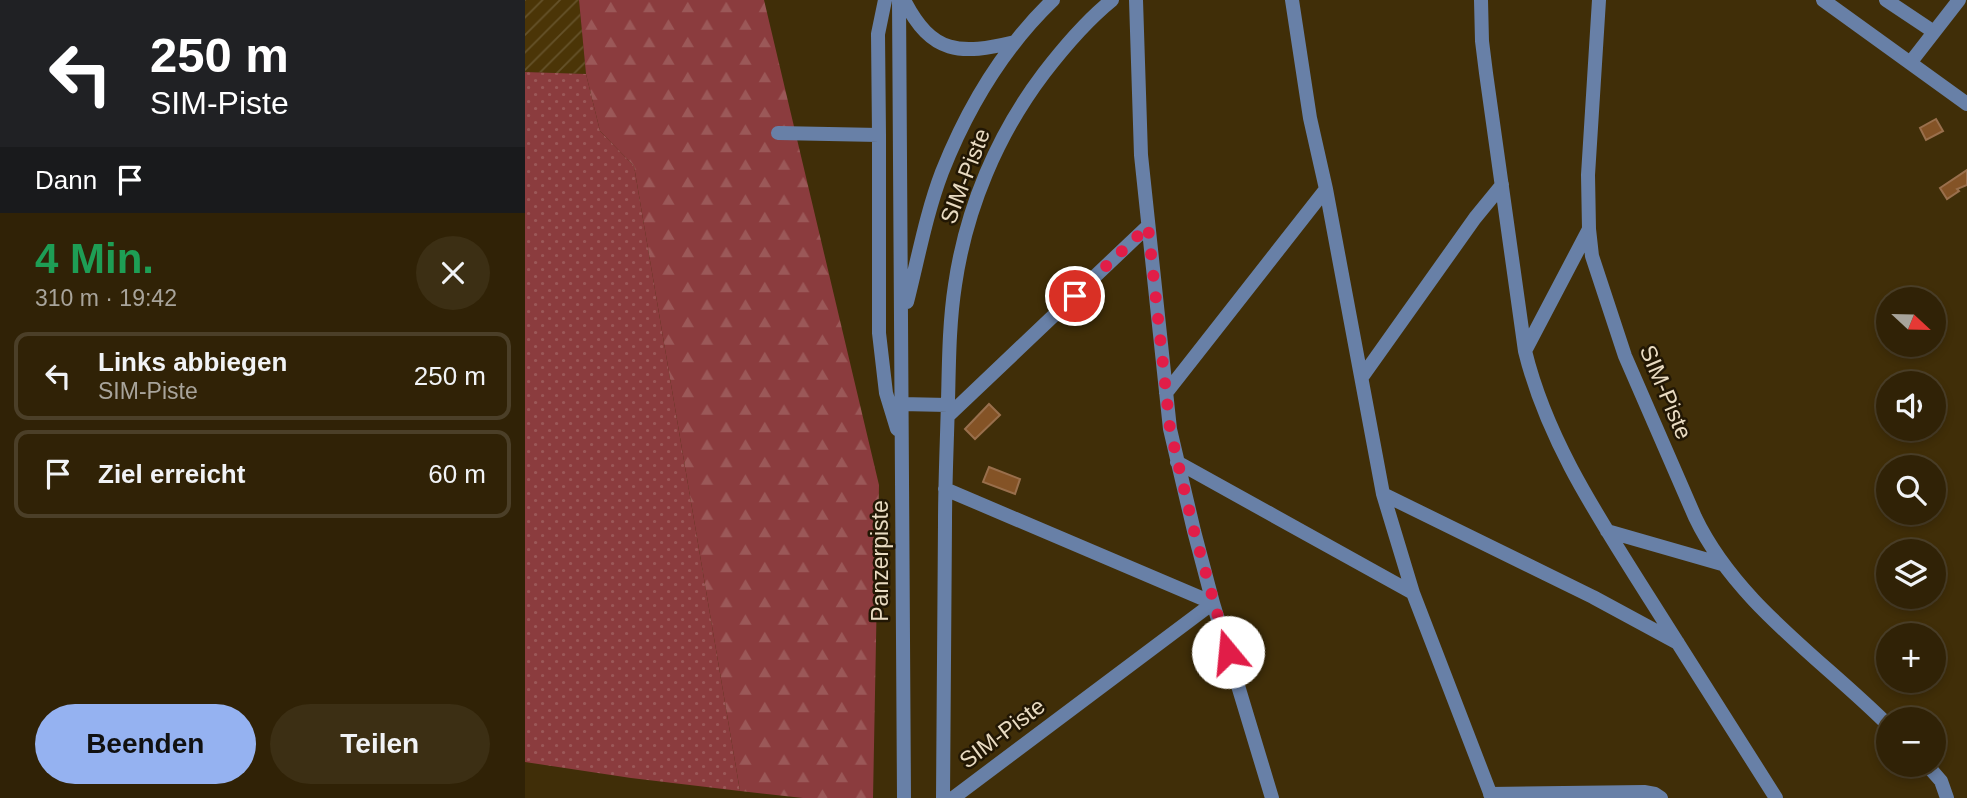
<!DOCTYPE html>
<html lang="de">
<head>
<meta charset="utf-8">
<style>
  :root { --surface:#302206; --page:#3c2f14; --text:#f1f3f6; --muted:#a8a49b; --line:#4b3f28; --accent:#95b2f1 }
  body { margin:0; font-family:Arial,sans-serif; background:var(--page); color:var(--text); height:100vh; display:flex; flex-direction:column; font-size:26px; white-space:nowrap }
  * { box-sizing:border-box; margin:0 }
  p { font-size:23px; color:var(--muted) }
  .icon { flex:none; width:38px; height:38px; fill:none; stroke:currentColor; stroke-width:2; stroke-linecap:round; stroke-linejoin:round }
  .map { position:relative; flex:1; overflow:hidden }
  .panel { display:flex; flex-direction:column; background:var(--surface); width:525px }
  .panel>* { flex:none }
  .guide { background:#202124; color:#fff; overflow:hidden }
  .needle { width:46px; rotate:112deg }
  .tools { position:absolute; left:1351px; top:287px; display:grid; gap:14px }
  .tools a { display:grid; place-items:center; width:70px; height:70px; border-radius:50%; background:var(--surface); box-shadow:0 4px 10px #0003,0 0 0 2px var(--line); font-size:35px }
  .pin { position:absolute; display:grid; place-items:center; width:60px; height:60px; color:#fff; margin:-30px; border:4px solid #fff; border-radius:50%; box-shadow:0 2px 7px #0007 }
  .me { position:absolute; width:77px; margin:-38px; rotate:343deg; stroke-linejoin:round; filter:drop-shadow(0 0 5px #0008) }
  .turn { display:flex; align-items:center; gap:24px; height:147px; padding:0 35px; font-size:32px }
  .turn .icon { width:91px; height:91px; stroke-width:2.5 }
  .turn b { display:block; font-size:49px; line-height:60px }
  .then { display:flex; align-items:center; height:66px; padding:0 35px; background:#0003; gap:14px; font-size:26px }
  .round { display:grid; place-items:center; flex:none; width:74px; height:74px; border-radius:37px; background:var(--page) }
  .head { display:flex; align-items:center; justify-content:space-between; height:119px; padding:0 35px }
  h1 { font-size:42px; font-weight:700; line-height:52px; color:#1e9e55 }
  .cta { display:flex; gap:14px; margin-top:auto; padding:14px 35px }
  .cta a { flex:1; height:80px; border-radius:42px; background:var(--accent); color:#111; font-size:28px; font-weight:700; line-height:80px; text-align:center }
  .cta a+a { background:var(--page); color:var(--text) }
  ul { padding:0; list-style:none }
  li { display:flex; align-items:center; gap:21px; height:88px; margin:0 14px 10px; padding:0 21px; border:4px solid var(--line); border-radius:14px }
  li div { flex:1 }
  li b { display:block; font-size:26px }
  li em { font-style:normal }
  main { display:flex; flex:1; min-height:0 }
  .map>svg:first-child { display:block }
</style>
</head>
<body>
<main>
<section class="panel">
<div class="guide">
<div class="turn"><svg class="icon" aria-label="left" viewBox="0 0 24 24"><path d="M17 20v-9H6M10 6l-5 5 5 5"/></svg><div><b>250 m</b>SIM-Piste</div></div>
<div class="then">Dann<svg class="icon" aria-label="arrive" viewBox="0 0 24 24"><path d="M6 21V4h12l-3 4 3 4H6"/></svg></div>
</div>
<div class="head"><div><h1>4 Min.</h1><p>310 m · 19:42</p></div><a class="round"><svg class="icon" aria-label="close" viewBox="0 0 24 24"><path d="M6 6l12 12M18 6L6 18"/></svg></a></div>
<ul>
<li><svg class="icon" aria-label="left" viewBox="0 0 24 24"><path d="M17 20v-9H6M10 6l-5 5 5 5"/></svg><div><b>Links abbiegen</b><p>SIM-Piste</p></div><em>250 m</em></li>
<li><svg class="icon" aria-label="arrive" viewBox="0 0 24 24"><path d="M6 21V4h12l-3 4 3 4H6"/></svg><div><b>Ziel erreicht</b></div><em>60 m</em></li>
</ul>
<div class="cta"><a>Beenden</a><a>Teilen</a></div>
</section>
<div class="map">
<svg width="1442" height="798" viewBox="0 0 1442 798">
  <defs>
    <pattern id="industrial-furrows" width="10" height="10" patternUnits="userSpaceOnUse" patternTransform="scale(1.75)"><rect width="10" height="10" fill="#4b3507"/><path d="M-1 1l2-2M0 10L10 0M9 11l2-2" fill="none" stroke="#65522a"/></pattern>
    <pattern id="grass-dots" width="8" height="8" patternUnits="userSpaceOnUse" patternTransform="scale(1.75)"><rect width="8" height="8" fill="#8b3c3e"/><path d="M2 2h.1M6 6h.1" fill="none" stroke="#9b5858" stroke-width="1.8" stroke-linecap="round"/></pattern>
    <pattern id="forest-firs" width="22" height="20" patternUnits="userSpaceOnUse" patternTransform="scale(1.75)"><rect width="22" height="20" fill="#8b3c3e"/><path d="M5 1l3.5 6h-7zM16 11l3.5 6h-7z" fill="#9b5858"/></pattern>
  </defs>
  <rect width="100%" height="100%" fill="#402e08"/>
  <path fill="url(#industrial-furrows)" d="M0,0H54L61,74L0,72Z"/>
  <path fill="url(#grass-dots)" d="M0,72L61,74L75,131L109,166L215,791L106,778L0,762Z"/>
  <path fill="url(#forest-firs)" d="M54,0H239L354,485L348,798H278L215,791L109,166L75,131L61,74Z"/>
  <path fill="#845326" stroke="#996f4c" stroke-width="2" d="M1411,119L1418,131L1401,140L1395,128Z
    M1442,170V185L1432,189L1434,191L1422,199L1415,188Z
    M464,404L475,415L450,439L440,429Z
    M464,467L495,479L490,494L458,482Z"/>
  <g fill="none" stroke-linecap="round" stroke-linejoin="round">
    <path stroke="#6880a7" stroke-width="14" d="M374,0L379,798
      M379,0C407,55 435,55 490,42
      M611,0L616,155L645,429L669,531L688,603L747,798
      M767,0L785,118L801,189L858,494L888,593L967,798
      M956,0L957,41L961,73L1000,351C1022,441 1074,518 1123,596C1166,663 1208,731 1251,798
      M1074,0L1063,175L1064,229L1067,256L1100,356L1170,517C1211,603 1297,659 1363,725
      M1298,0L1442,104
      M1361,0L1409,32
      M1385,63L1434,0
      M253,133L354,135L353,34L360,0
      M354,135V333L361,393L372,429
      M382,302C393,259 401,214 417,172C442,109 479,47 528,0
      M1000,351L1064,229
      M837,377L950,218L977,185
      M641,393L801,189
      M376,404L423,405
      M423,416L623,226
      M652,462L888,593
      M420,489L688,603
      M858,494L1068,597L1153,643
      M1082,531L1197,564
      M1402,765L1416,781L1422,798
      M965,794L1119,792L1130,794L1136,798
      M418,798C419,706 419,615 420,523C420,482 422,442 423,401C424,363 424,324 430,285C441,209 472,135 519,73C539,47 561,21 587,0
      M428,798L688,603"/>
  </g>
  <g fill="none" stroke-linecap="round" stroke-linejoin="round">
    <path stroke="#e11d48" stroke-width="12" stroke-dasharray="0 21.6" d="M550,296L623,226L645,429L669,531L703,652"/>
  </g>
  <g text-anchor="middle" dominant-baseline="central" stroke-width="5" stroke-linejoin="round" paint-order="stroke">
    <g font-size="23" fill="#e9dbc2" stroke="#221704">
      <text transform="translate(440 176) rotate(-69)">SIM-Piste</text>
      <text transform="translate(1141 392) rotate(67)">SIM-Piste</text>
      <text transform="translate(355 561) rotate(-90)">Panzerpiste</text>
      <text transform="translate(477 733) rotate(-37)">SIM-Piste</text>
    </g>
  </g>
</svg>
<div class="tools">
<a><svg class="needle" viewBox="-14 -14 28 28"><path d="M0-13l5 13h-10z" fill="#e53935"/><path d="M0 13l5-13h-10z" fill="#a8a49b"/></svg></a>
<a><svg class="icon" aria-label="sound" viewBox="0 0 24 24"><path d="M4 9h4l5-4v14l-5-4H4zM17 9q2 3 0 6"/></svg></a>
<a><svg class="icon" aria-label="search" viewBox="0 0 24 24"><circle cx="10" cy="10" r="6"/><path d="M15 15l6 6"/></svg></a>
<a><svg class="icon" aria-label="layers" viewBox="0 0 24 24"><path d="M12 4l9 5-9 5-9-5zM3 14l9 5 9-5"/></svg></a>
<a>+</a>
<a>−</a>
</div>
<div class="pin" style="left:550px;top:296px;background:#d93025"><svg class="icon" aria-label="arrive" viewBox="0 0 24 24"><path d="M6 21V4h12l-3 4 3 4H6"/></svg></div>
<svg class="me" style="left:703px;top:652px" viewBox="-20 -20 40 40"><circle r="19" fill="#fff"/><path d="M0-13L10 11 0 6-10 11z" fill="#e11d48"/></svg>
</div>
</main>
</body>
</html>
